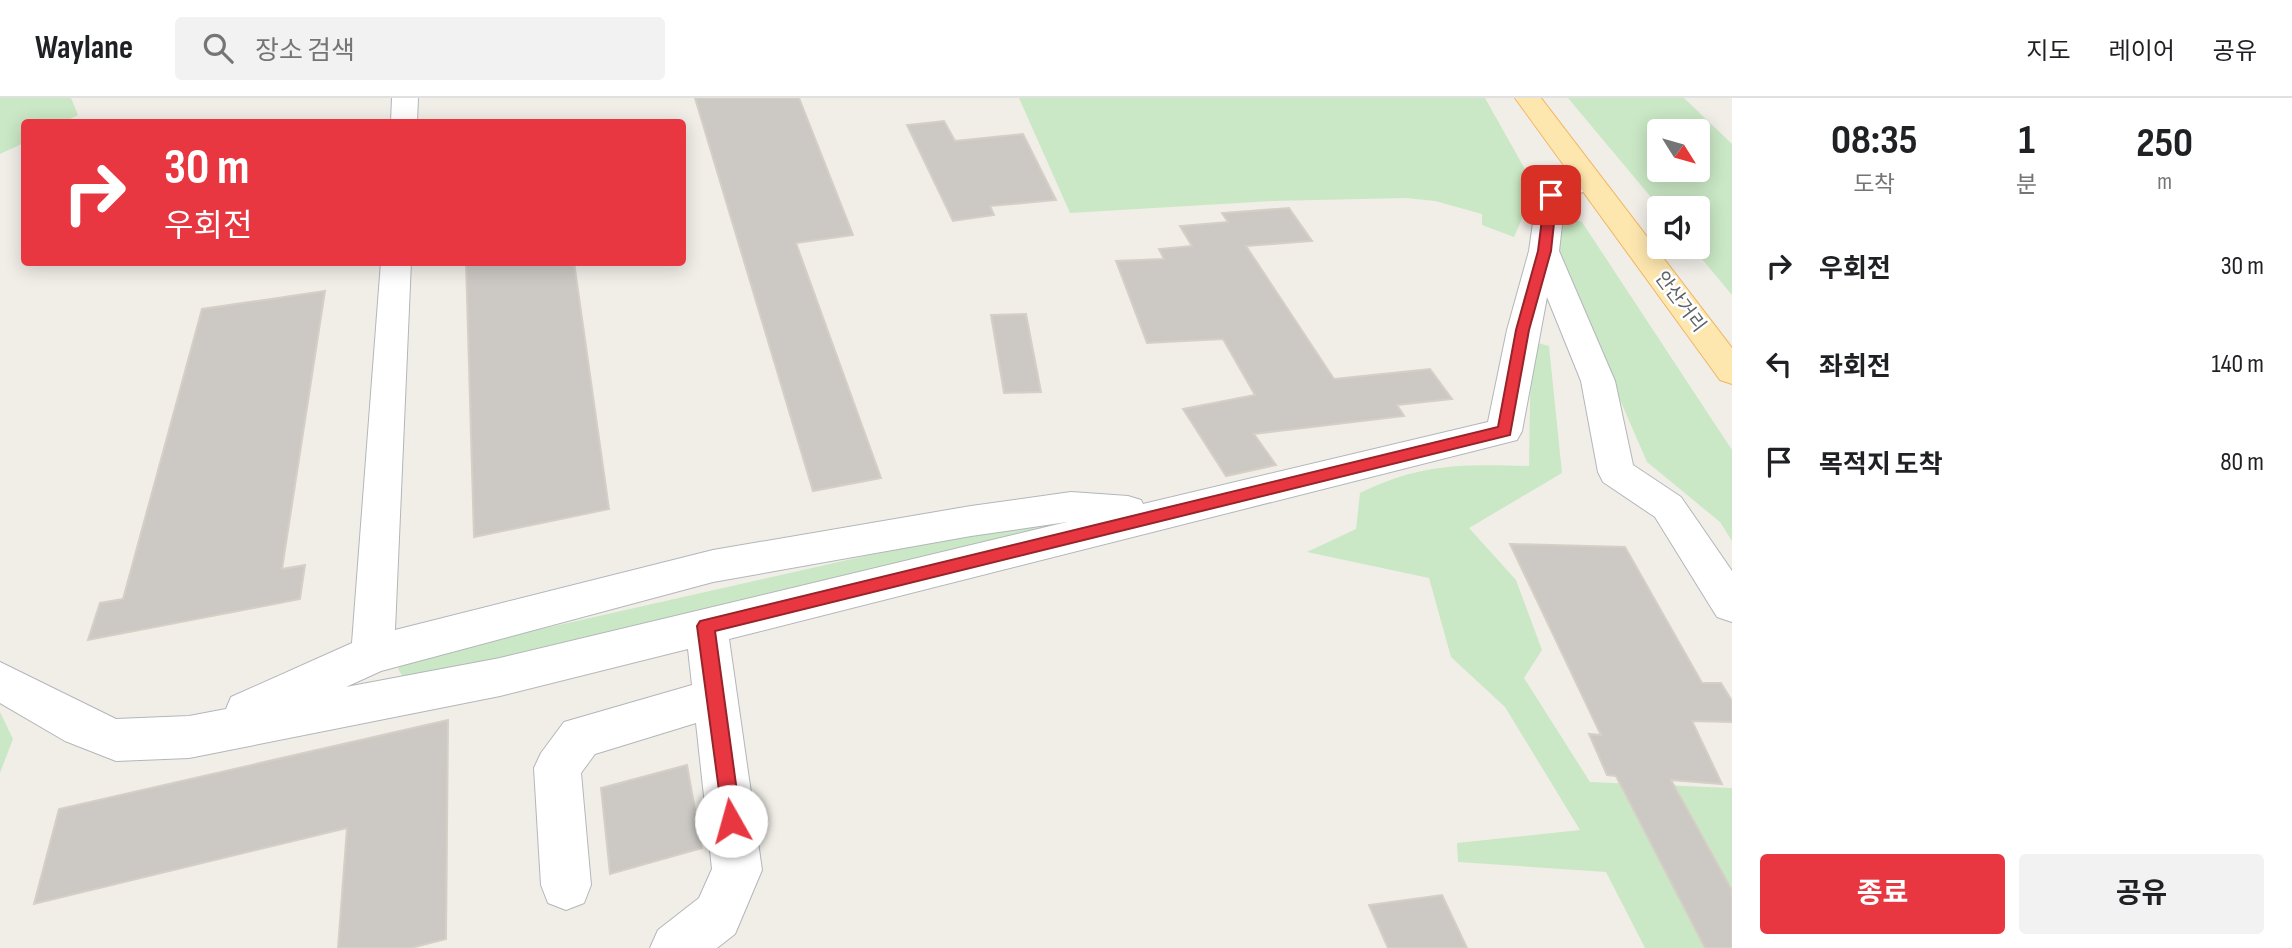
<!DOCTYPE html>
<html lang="ko">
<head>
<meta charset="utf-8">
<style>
  :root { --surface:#fff; --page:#f2f2f2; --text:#202124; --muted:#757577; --line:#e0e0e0; --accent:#e83741 }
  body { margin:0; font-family:"Sofia Sans Condensed","Noto Sans KR",sans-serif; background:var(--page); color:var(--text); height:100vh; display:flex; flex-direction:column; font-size:26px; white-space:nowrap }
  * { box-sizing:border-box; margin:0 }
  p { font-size:23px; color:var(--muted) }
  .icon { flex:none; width:38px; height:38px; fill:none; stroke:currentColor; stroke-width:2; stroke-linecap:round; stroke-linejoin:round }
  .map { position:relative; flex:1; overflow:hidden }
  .drawer { display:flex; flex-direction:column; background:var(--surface); width:560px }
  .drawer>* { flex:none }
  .top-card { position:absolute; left:21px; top:21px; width:665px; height:147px; border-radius:7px; box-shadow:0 4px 18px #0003; background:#e83741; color:#fff; overflow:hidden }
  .needle { width:46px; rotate:127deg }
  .tools { position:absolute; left:1647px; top:21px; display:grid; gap:14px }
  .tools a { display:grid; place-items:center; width:63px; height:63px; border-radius:7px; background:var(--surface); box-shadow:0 4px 18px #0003; font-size:35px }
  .pin { position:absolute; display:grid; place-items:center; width:60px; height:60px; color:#fff; margin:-30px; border-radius:14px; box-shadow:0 4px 10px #0006 }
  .me { position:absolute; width:77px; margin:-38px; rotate:353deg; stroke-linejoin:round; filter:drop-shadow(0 0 5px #0008) }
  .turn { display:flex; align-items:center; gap:24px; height:147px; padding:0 28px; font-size:32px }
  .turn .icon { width:91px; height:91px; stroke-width:2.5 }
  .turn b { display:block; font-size:49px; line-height:60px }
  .eta { display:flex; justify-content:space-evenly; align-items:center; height:119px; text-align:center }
  .eta b { font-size:42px; font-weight:700; line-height:49px }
  .primary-button { display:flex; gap:14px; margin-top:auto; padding:14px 28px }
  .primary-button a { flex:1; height:80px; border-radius:7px; background:var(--accent); color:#fff; font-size:28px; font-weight:700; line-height:80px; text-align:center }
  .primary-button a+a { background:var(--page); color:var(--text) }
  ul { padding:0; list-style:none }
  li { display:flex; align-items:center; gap:21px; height:98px; padding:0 28px }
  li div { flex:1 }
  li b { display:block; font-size:26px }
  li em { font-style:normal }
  header { display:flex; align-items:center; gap:42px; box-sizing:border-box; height:98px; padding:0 35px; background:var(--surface); border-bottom:2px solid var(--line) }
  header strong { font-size:33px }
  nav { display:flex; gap:38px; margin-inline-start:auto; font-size:24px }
  .search { width:490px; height:63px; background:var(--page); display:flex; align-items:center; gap:18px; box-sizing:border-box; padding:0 24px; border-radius:7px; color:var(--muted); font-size:26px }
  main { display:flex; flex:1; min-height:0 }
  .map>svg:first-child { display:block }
</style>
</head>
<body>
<header>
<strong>Waylane</strong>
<div class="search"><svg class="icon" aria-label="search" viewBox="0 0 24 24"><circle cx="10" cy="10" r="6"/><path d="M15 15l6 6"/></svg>장소 검색</div>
<nav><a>지도</a><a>레이어</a><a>공유</a></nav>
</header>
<main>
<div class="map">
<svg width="1732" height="850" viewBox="0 0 1732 850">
  <rect width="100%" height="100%" fill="#f1eee8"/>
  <path fill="#cae8c5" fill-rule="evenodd" d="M0,0H71L78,17L64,24H24V45L0,56Z
    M1019,0H1485L1531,82L1533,95L1514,139L1482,127V116L1435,103L1406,100L1273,103L1070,115Z
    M1568,0H1684L1732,46V197L1692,149H1698V110H1660ZM1659,33H1698V72H1659Z
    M1568,119L1582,124L1732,352V443L1720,424L1647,364L1559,161L1560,122Z
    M1531,243L1549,248L1562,375L1469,430L1516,482L1542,552L1524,580L1590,684L1732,690V850H1645L1606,774L1458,764L1457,745L1580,732L1505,609L1451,559L1429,480L1307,454L1356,431L1360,395C1420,365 1464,366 1529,368Z
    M1086,421L410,581L403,579L398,571L404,562L958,437Z
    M0,614L13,641L0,675Z"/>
  <path fill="#ccc9c5" stroke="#d6cfc6" stroke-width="2" d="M695,0H799L853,137L796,145L881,380L813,393Z
    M944,23L955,43L1023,36L1056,102L990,108L994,117L953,123L907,27Z
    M1289,110L1312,143L1246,148L1334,281L1430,271L1452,301L1397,307L1404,318L1254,336L1276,367L1226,378L1183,311L1255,297L1223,241L1147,245L1116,163L1164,161L1159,151L1192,148L1180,128L1228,124L1222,115Z
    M466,164H574L609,411L474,439Z
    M325,193L282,471L305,467L300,501L88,542L100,505L123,501L202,211Z
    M1026,216L1041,294L1004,295L991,217Z
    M1510,446L1625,449L1702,585H1721L1732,603V624L1692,623L1722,686L1671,682L1732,792V850H1705L1616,678L1607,677L1589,636L1601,637Z
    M448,622L446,841L411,850H338L347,730L34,806L59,711Z
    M687,667L702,750L610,776L601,690Z
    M1442,797L1467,850H1388L1369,807Z"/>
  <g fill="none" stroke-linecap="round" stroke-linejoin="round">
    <g stroke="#b3b6ba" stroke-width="2">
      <path id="minor" d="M392,0H418L417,24H391Z
        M1588,74L1598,76L1602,82L1598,88L1565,101L1559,153L1615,283L1633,367L1681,399L1732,473V524L1717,519L1655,419L1603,384L1598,374L1581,283L1547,199L1522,333L1517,342L729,541L762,772L735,836L717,850H650L658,832L699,800L712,771L696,625L595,656L581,675L591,787L584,805L566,812L548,805L541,787L534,670L541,655L564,624L692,587L688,551L500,598L189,660L116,663L65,643L0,605V564L116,621L189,618L226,611L231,599L352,545L381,164H411L395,532L713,452L971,408L1071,394L1128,398L1141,402L1143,406L1488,324L1507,232L1529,153L1537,97L1541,91ZM1067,424L500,560L346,589L381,573L713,484L971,438Z"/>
    </g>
    <g stroke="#f0b561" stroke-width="2">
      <path id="major" d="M1515,0H1541L1732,250V286L1720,282Z"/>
    </g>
    <use href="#minor" fill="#fff" fill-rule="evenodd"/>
    <use href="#major" fill="#fee7af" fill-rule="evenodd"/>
  </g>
  <path fill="#e83741" stroke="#97242a" stroke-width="2" d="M1551,94L1557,97L1551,153L1529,232L1510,337L715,533L741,723L738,730L731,733L724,730L697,528L700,523L1498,329L1516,232L1538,153L1545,97Z"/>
  <g text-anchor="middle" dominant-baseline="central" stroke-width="5" stroke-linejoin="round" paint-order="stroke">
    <g font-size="19" fill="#5f6468" stroke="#fff">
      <text transform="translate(1680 204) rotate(53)">안산거리</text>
    </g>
  </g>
</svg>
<div class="tools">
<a><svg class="needle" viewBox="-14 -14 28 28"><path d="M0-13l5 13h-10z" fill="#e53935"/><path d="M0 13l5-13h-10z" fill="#757577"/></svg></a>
<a><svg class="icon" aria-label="sound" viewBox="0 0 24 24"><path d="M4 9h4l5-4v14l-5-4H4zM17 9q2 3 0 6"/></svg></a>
</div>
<div class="pin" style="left:1551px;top:97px;background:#d93025"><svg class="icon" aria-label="arrive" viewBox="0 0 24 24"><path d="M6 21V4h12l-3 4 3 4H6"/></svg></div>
<svg class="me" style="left:731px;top:723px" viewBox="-20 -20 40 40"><circle r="19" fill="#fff"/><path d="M0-13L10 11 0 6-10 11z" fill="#e83741"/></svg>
<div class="top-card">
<div class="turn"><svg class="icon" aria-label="right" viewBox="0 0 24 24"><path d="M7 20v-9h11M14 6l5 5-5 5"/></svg><div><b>30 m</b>우회전</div></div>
</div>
</div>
<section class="drawer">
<div class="eta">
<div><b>08:35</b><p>도착</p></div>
<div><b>1</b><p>분</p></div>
<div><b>250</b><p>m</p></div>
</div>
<ul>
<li><svg class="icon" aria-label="right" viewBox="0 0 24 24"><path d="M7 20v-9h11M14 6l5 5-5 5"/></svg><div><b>우회전</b></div><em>30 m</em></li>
<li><svg class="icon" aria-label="left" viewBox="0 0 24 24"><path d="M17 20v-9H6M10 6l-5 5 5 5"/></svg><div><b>좌회전</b></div><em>140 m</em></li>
<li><svg class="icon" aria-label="arrive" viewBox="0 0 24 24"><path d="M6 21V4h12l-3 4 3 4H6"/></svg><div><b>목적지 도착</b></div><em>80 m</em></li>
</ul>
<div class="primary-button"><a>종료</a><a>공유</a></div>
</section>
</main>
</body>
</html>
